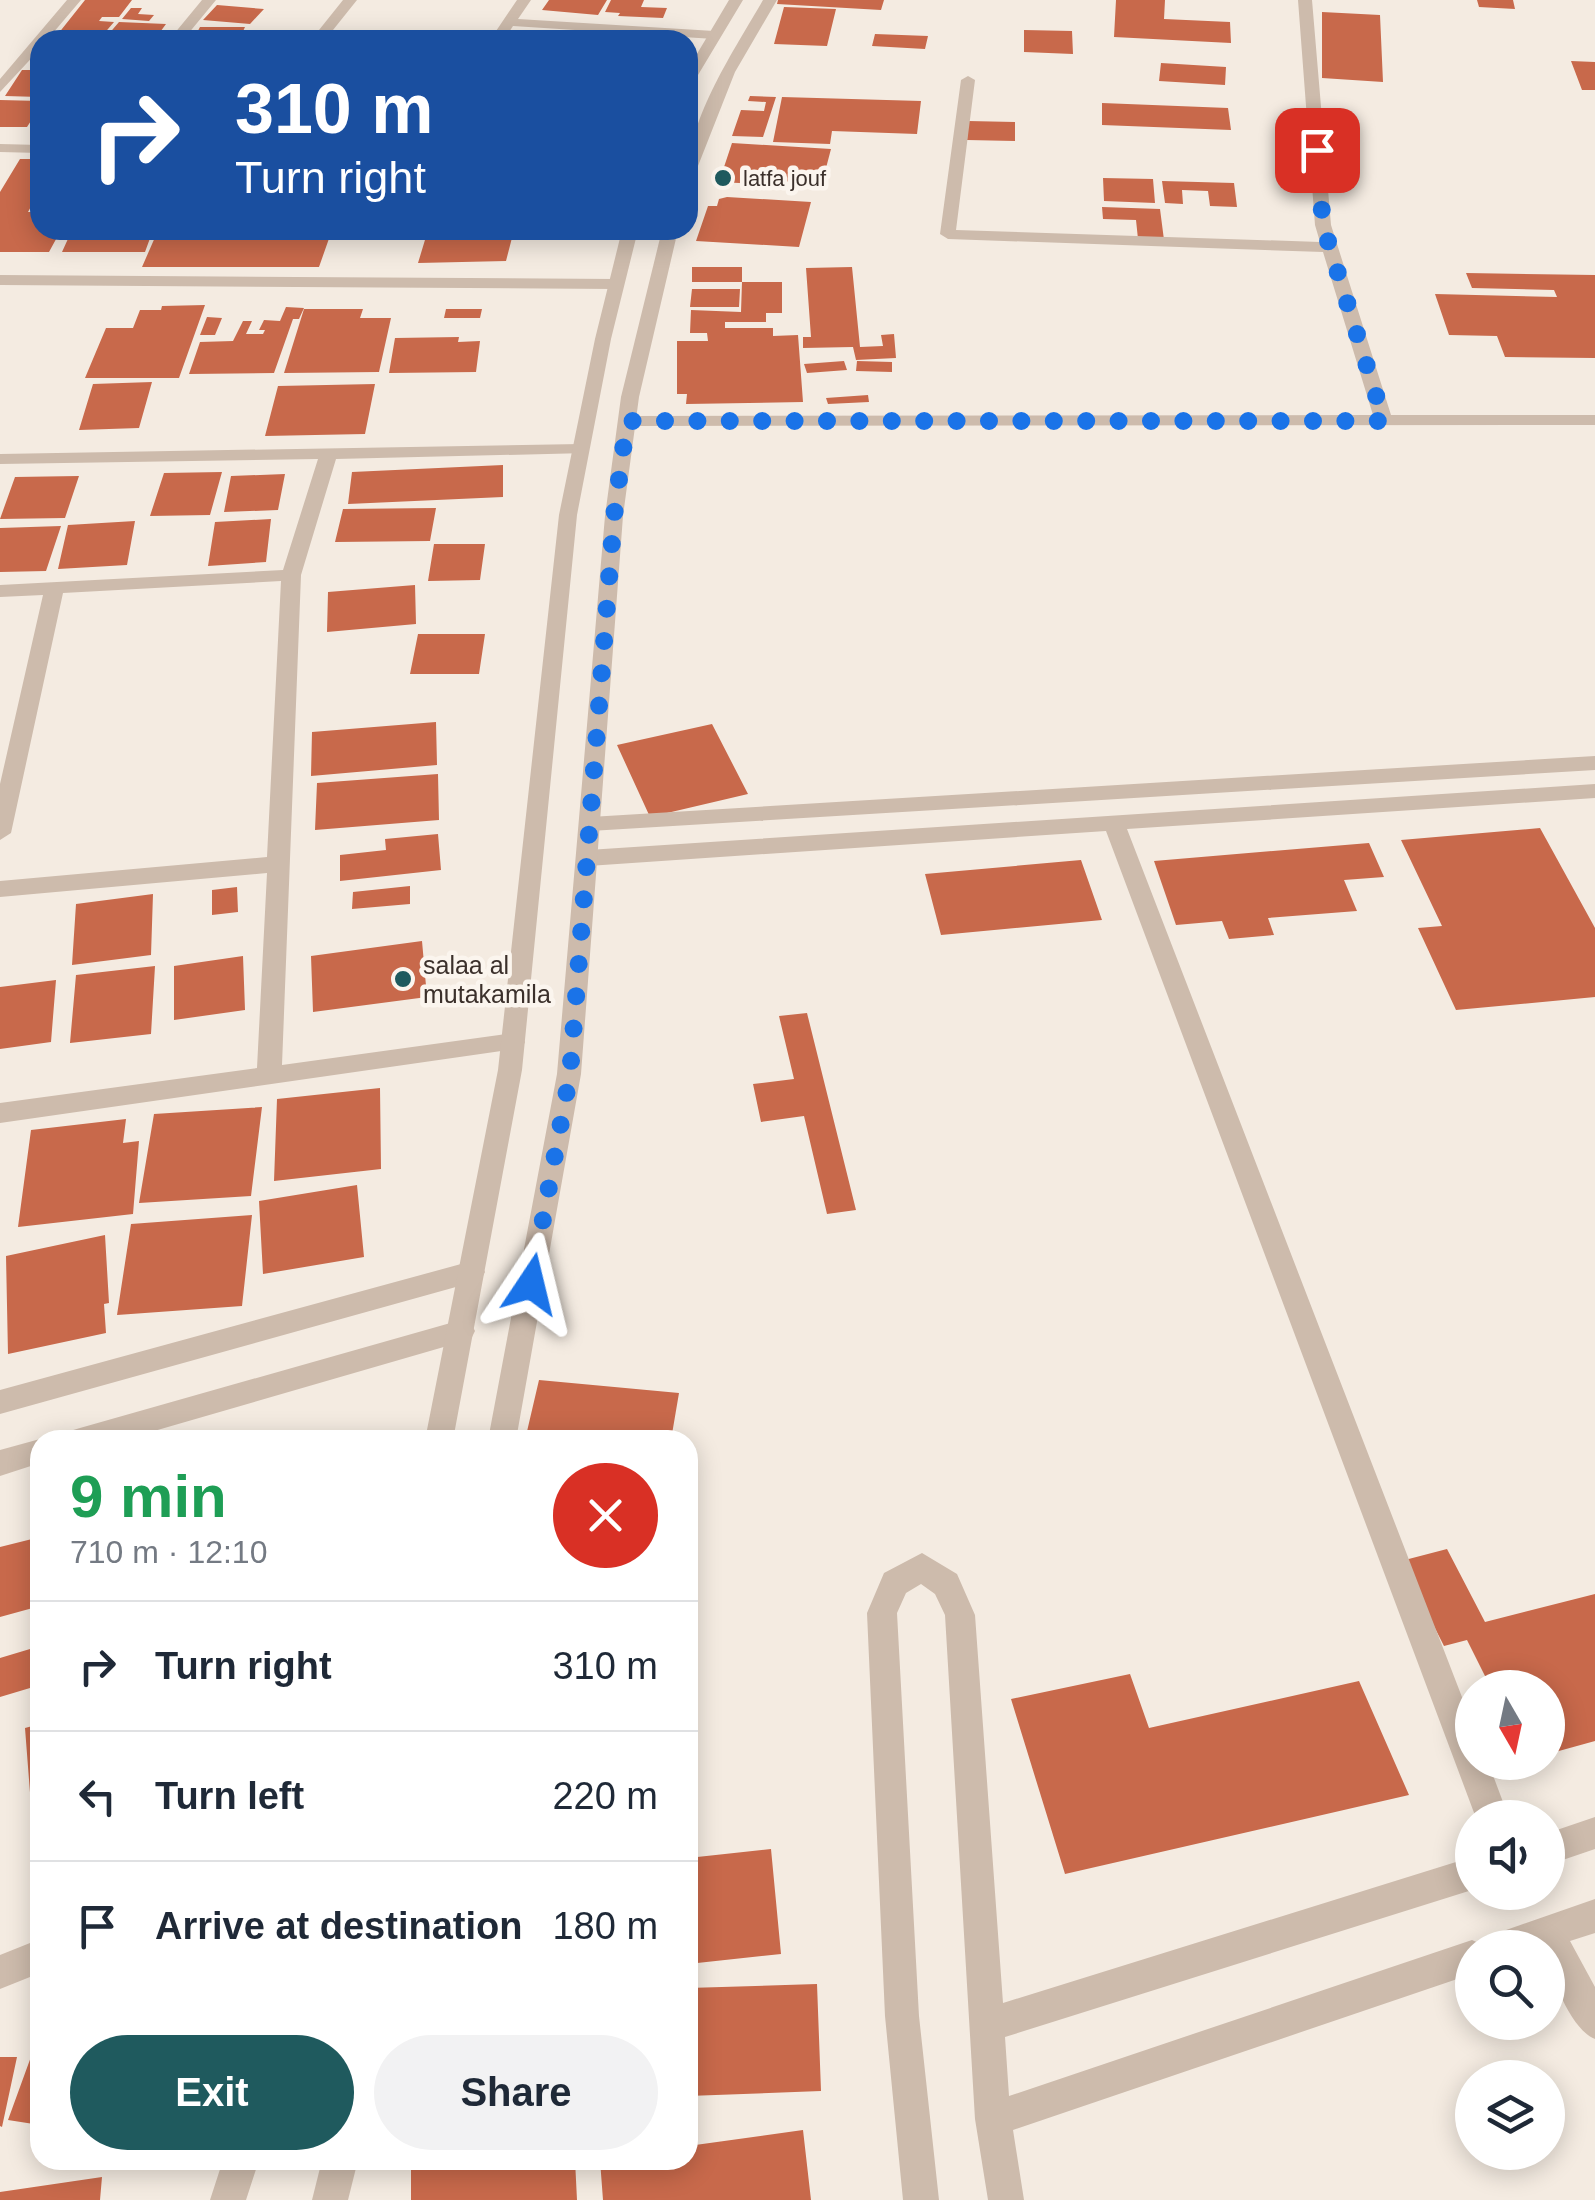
<!DOCTYPE html>
<html lang="en">
<head>
<meta charset="utf-8">
<style>
  :root { --surface:#fff; --page:#f2f2f3; --text:#1f2937; --muted:#747a83; --line:#e0e1e3; --accent:#1f5a5e }
  body { margin:0; font-family:Helvetica,sans-serif; background:var(--page); color:var(--text); height:100vh; display:flex; flex-direction:column; font-size:38px; white-space:nowrap }
  * { box-sizing:border-box; margin:0 }
  p { font-size:32px; color:var(--muted) }
  .icon { flex:none; width:55px; height:55px; fill:none; stroke:currentColor; stroke-width:2; stroke-linecap:round; stroke-linejoin:round }
  .map { position:relative; flex:1; overflow:hidden }
  .side { position:absolute; left:30px; top:1430px; width:668px; height:740px; display:flex; flex-direction:column; background:var(--surface); border-radius:30px; box-shadow:0 5px 25px #0003 }
  .side>* { flex:none }
  .top-card { position:absolute; left:30px; top:30px; width:668px; height:210px; border-radius:30px; box-shadow:0 5px 25px #0003; background:#1a4fa0; color:#fff; overflow:hidden }
  .needle { width:65px; rotate:171deg }
  .buttons { position:absolute; left:1455px; top:1670px; display:grid; gap:20px }
  .buttons a { display:grid; place-items:center; width:110px; height:110px; border-radius:50%; background:var(--surface); box-shadow:0 5px 25px #0003; font-size:50px }
  .pin { position:absolute; display:grid; place-items:center; width:85px; height:85px; color:#fff; margin:-42px; border-radius:20px; box-shadow:0 5px 15px #0006 }
  .me { position:absolute; width:110px; margin:-55px; rotate:10deg; stroke-linejoin:round; filter:drop-shadow(0 0 8px #0008) }
  .turn { display:flex; align-items:center; gap:35px; height:210px; padding:0 40px; font-size:45px }
  .turn .icon { width:130px; height:130px; stroke-width:2.5 }
  .turn b { display:block; font-size:70px; line-height:85px }
  .round { display:grid; place-items:center; flex:none; width:105px; height:105px; border-radius:52px; background:var(--page) }
  .summary { display:flex; align-items:center; justify-content:space-between; height:170px; padding:0 40px }
  h1 { font-size:60px; font-weight:700; line-height:75px; color:#1e9e55 }
  .button { display:flex; gap:20px; margin-top:auto; padding:20px 40px }
  .button a { flex:1; height:115px; border-radius:60px; background:var(--accent); color:#fff; font-size:40px; font-weight:700; line-height:115px; text-align:center }
  .button a+a { background:var(--page); color:var(--text) }
  ul { padding:0; list-style:none }
  li { display:flex; align-items:center; gap:30px; height:130px; padding:0 40px; border-top:2px solid var(--line) }
  li div { flex:1 }
  li b { display:block; font-size:38px }
  li em { font-style:normal }
  .map>svg:first-child { display:block }
</style>
</head>
<body>
<div class="map">
<svg width="1595" height="2200" viewBox="0 0 1595 2200">
  <rect width="100%" height="100%" fill="#f4ebe1"/>
  <path fill="#c8694b" d="M85,0H132L119,17H102L99,21L114,22L102,36L58,34Z
    M549,0H607L598,15L542,10Z
    M611,0H644L641,7L667,8L663,18L618,16L620,13L605,12Z
    M778,0H884L881,10L777,4Z
    M1116,0H1165L1164,19L1230,22L1231,43L1114,37Z
    M1477,0H1513L1515,9L1479,7Z
    M217,5L264,9L250,24L203,20Z
    M784,7L836,9L827,46L774,44Z
    M131,8H142L138,14L154,15L149,21L122,19Z
    M1322,12L1380,15L1383,82L1322,78Z
    M119,22L166,24L155,39L107,36Z
    M200,27H245L239,40H193Z
    M1024,30L1072,31L1073,54L1024,52Z
    M510,33L583,36L582,40H506Z
    M875,34L928,36L925,49L872,46Z
    M1571,61L1595,62V90H1582Z
    M1161,63L1226,67L1225,85L1159,81Z
    M22,70H40V97L5,96Z
    M750,96L776,97L763,137L732,136L741,110L764,111L766,102L748,101Z
    M782,97L921,101L917,134L832,131L830,144L773,142Z
    M0,100L40,101V107L27,127H0Z
    M1102,103L1228,108L1231,130L1102,125Z
    M968,121L1015,122V141L967,140Z
    M732,143L831,149L821,187L719,182Z
    M20,159H40V201H34L28,212H40V230H61L49,252H0V192Z
    M1103,178L1153,179L1155,203L1104,201Z
    M1162,181L1234,183L1237,207L1210,206L1208,191L1182,190L1183,204L1165,203Z
    M727,197L811,202L799,247L696,241L708,206H717L719,199Z
    M1102,207L1160,209L1164,240L1138,239L1136,220L1103,219Z
    M72,230H153L145,252H62Z
    M228,230H332L319,267H142L156,235H226Z
    M428,230H514L506,261L418,263Z
    M692,267H742V282H692Z
    M852,267L860,347L883,346L881,335L894,334L896,358L856,360L853,347L803,348V337H811L806,268Z
    M1466,273L1595,275V358L1505,357L1497,336L1449,335L1435,294L1557,297L1554,290L1472,288Z
    M742,282H782V313H766V322H725V328H773V336L798,335L803,402L686,404L687,394H677V341H708L707,333H690L691,310L741,312Z
    M692,289H740L739,307H690Z
    M205,305L179,378H85L106,328H133L140,310H161L162,306Z
    M286,307L304,308L299,319H293L274,373L189,374L200,342L233,341L243,321H252L246,334H263L265,330H259L264,320L280,321Z
    M304,309H363L360,318H391L379,372L284,373Z
    M446,309H482L480,318H444Z
    M207,317L222,318L215,335H200Z
    M459,337L458,342L480,341L476,372L389,373L395,338Z
    M844,361L847,370L807,373L804,364Z
    M857,361L892,362V372L856,371Z
    M152,382L139,428L79,430L93,384Z
    M375,384L365,434L265,436L278,386Z
    M868,395L869,402L828,404L826,398Z
    M503,465V497L348,504L352,472Z
    M222,472L210,515L150,516L164,473Z
    M285,474L278,510L224,512L231,476Z
    M79,476L65,518L0,519L15,477Z
    M436,508L430,541L335,542L343,509Z
    M271,519L266,562L208,566L215,522Z
    M135,521L127,565L58,569L68,525Z
    M61,526L46,571L0,572V528Z
    M434,544H485L480,580L428,581Z
    M415,585L416,624L327,632L328,592Z
    M418,634H485L479,674H410Z
    M436,722L437,765L311,776L312,732Z
    M712,724L748,794L650,817L617,745Z
    M438,774L439,820L315,830L317,783Z
    M1540,828L1595,928V997L1456,1010L1418,928L1442,926L1401,840Z
    M438,834L441,870L340,881V855L386,850L385,839Z
    M1369,843L1384,877L1344,880L1357,911L1268,918L1274,935L1229,939L1222,921L1176,925L1154,861Z
    M1081,860L1102,920L941,935L925,874Z
    M410,886V904L352,909L353,892Z
    M237,887L238,912L212,915V890Z
    M153,894L151,955L72,965L76,904Z
    M422,941L427,997L313,1012L311,956Z
    M243,956L245,1010L174,1020V966Z
    M155,966L151,1034L70,1043L76,975Z
    M56,980L51,1042L0,1049V987Z
    M807,1013L856,1210L827,1214L804,1116L761,1122L753,1084L794,1079L779,1016Z
    M380,1088L381,1169L274,1181L277,1099Z
    M262,1107L251,1196L139,1203L154,1114Z
    M126,1119L123,1143L139,1141L133,1214L18,1227L31,1130Z
    M357,1185L364,1257L263,1274L259,1201Z
    M252,1215L242,1306L117,1315L131,1224Z
    M105,1235L109,1303L104,1304L106,1333L8,1354L6,1256Z
    M539,1380L679,1393L671,1440H525Z
    M40,1537V1606L0,1617V1547Z
    M1447,1549L1485,1622L1595,1594V1741L1548,1754V1688H1491L1467,1640L1444,1646L1401,1561Z
    M40,1646V1685L0,1697V1658Z
    M1130,1674L1149,1728L1359,1681L1409,1795L1065,1874L1011,1699Z
    M40,1724V1868L36,1870L25,1728Z
    M771,1849L781,1954L688,1964V1858Z
    M817,1984L821,2091L688,2096V1988Z
    M40,2032V2125L8,2120Z
    M0,2057H17L2,2127L0,2126Z
    M803,2130L811,2200H603L600,2160H688V2146Z
    M471,2160H575L577,2200H411V2168Z
    M102,2177L100,2200H0V2192Z"/>
  <g fill="none" stroke-linecap="round" stroke-linejoin="round">
    <path fill="#cdbbac" fill-rule="evenodd" d="M67,0H81L47,40H40V49L0,92V79Z
      M202,0H216L183,40H169Z
      M343,0H357L325,40H311Z
      M517,0H531L518,19L714,31L721,35L714,39L513,26L504,40H490Z
      M1298,0H1312L1331,225L1391,415H1595V425L627,426L618,421L627,416L1373,415L1323,252L948,239L940,234L961,80L968,76L975,80L956,230L1320,242L1315,225Z
      M0,144L40,145V153L0,152Z
      M0,275L615,279L623,284L615,289L0,285Z
      M581,444L587,445V453L336,459L301,575L282,1065L513,1033L522,1036L525,1042L522,1048L0,1123V1103L257,1068L267,873L0,897V881L267,857L281,581L63,593L11,833L0,840V784L43,595L0,597V585L283,570L318,459L0,464V454Z
      M1595,756V770L590,831L579,824L590,817Z
      M1595,784V798L1127,829L1472,1723V1762H1488L1509,1818H1476L1106,831L588,866L577,858L588,850Z
      M472,1261L481,1264L485,1272L481,1280L0,1414V1390Z
      M461,1320L471,1323L475,1331L471,1339L461,1342L123,1440H66L70,1431L80,1428Z
      M40,1439L44,1440H40V1463L0,1476V1450Z
      M922,1553L957,1574L975,1615L1003,2003L1472,1857V1890L1005,2037L1009,2096L1472,1940L1485,1946L1489,1936L1595,1899V1933L1570,1941L1595,1987V2039C1571,2030 1548,1973 1548,1948H1472V1974L1013,2130L1024,2200H988L975,2119L945,1615L935,1594L921,1584L906,1593L897,1613L919,2016L939,2200H903L885,2016L867,1613L884,1573Z
      M1595,1817V1849L1548,1865V1833Z
      M40,1939V1973L0,1989V1955Z"/>
    <path fill="#cdbbac" fill-rule="evenodd" d="M729,0H743L695,80L688,84V69Z
      M763,0H777L735,72L696,171L688,175C688,118 735,49 763,0Z
      M622,230H638L611,339L577,515L522,1070L453,1440H425L498,1070L559,515L595,339Z
      M662,230H678L639,397L623,516L581,1074L516,1440H488L557,1074L605,516L621,397Z
      M223,2160H259L246,2200H210Z
      M322,2160H358L348,2200H312Z"/>
  </g>
  <g fill="none" stroke-linecap="round" stroke-linejoin="round">
    <path stroke="#1a73e8" stroke-width="18" stroke-dasharray="0 32.4" d="M531,1284L570,1074L614,516L627,421H1384L1323,225L1317,150"/>
  </g>
  <g fill="#1f5a5e" stroke="#fbf5ee" stroke-width="4">
    <circle cx="723" cy="178" r="10"/>
    <circle cx="403" cy="979" r="10"/>
  </g>
  <g text-anchor="middle" dominant-baseline="central" stroke-width="9" stroke-linejoin="round" paint-order="stroke">
    <g font-size="22" fill="#3b302b" stroke="#fbf5ee" text-anchor="start">
      <text x="743" y="178">latfa jouf</text>
    </g>
    <g font-size="25" fill="#3b302b" stroke="#fbf5ee" text-anchor="start">
      <text x="423" y="965">salaa al<tspan x="423" dy="29">mutakamila</tspan></text>
    </g>
  </g>
</svg>
<div class="buttons">
<a><svg class="needle" viewBox="-14 -14 28 28"><path d="M0-13l5 13h-10z" fill="#e53935"/><path d="M0 13l5-13h-10z" fill="#747a83"/></svg></a>
<a><svg class="icon" aria-label="sound" viewBox="0 0 24 24"><path d="M4 9h4l5-4v14l-5-4H4zM17 9q2 3 0 6"/></svg></a>
<a><svg class="icon" aria-label="search" viewBox="0 0 24 24"><circle cx="10" cy="10" r="6"/><path d="M15 15l6 6"/></svg></a>
<a><svg class="icon" aria-label="layers" viewBox="0 0 24 24"><path d="M12 4l9 5-9 5-9-5zM3 14l9 5 9-5"/></svg></a>
</div>
<div class="pin" style="left:1317px;top:150px;background:#d93025"><svg class="icon" aria-label="arrive" viewBox="0 0 24 24"><path d="M6 21V4h12l-3 4 3 4H6"/></svg></div>
<svg class="me" style="left:531px;top:1284px" viewBox="-20 -20 40 40"><path d="M0-17L14 15 0 8-14 15z" fill="#1a73e8" stroke="#fff" stroke-width="4"/></svg>
<div class="top-card">
<div class="turn"><svg class="icon" aria-label="right" viewBox="0 0 24 24"><path d="M7 20v-9h11M14 6l5 5-5 5"/></svg><div><b>310 m</b>Turn right</div></div>
</div>
<section class="side">
<div class="summary"><div><h1>9 min</h1><p>710 m · 12:10</p></div><a class="round" style="background:#d93025;color:#fff"><svg class="icon" aria-label="close" viewBox="0 0 24 24"><path d="M6 6l12 12M18 6L6 18"/></svg></a></div>
<ul>
<li><svg class="icon" aria-label="right" viewBox="0 0 24 24"><path d="M7 20v-9h11M14 6l5 5-5 5"/></svg><div><b>Turn right</b></div><em>310 m</em></li>
<li><svg class="icon" aria-label="left" viewBox="0 0 24 24"><path d="M17 20v-9H6M10 6l-5 5 5 5"/></svg><div><b>Turn left</b></div><em>220 m</em></li>
<li><svg class="icon" aria-label="arrive" viewBox="0 0 24 24"><path d="M6 21V4h12l-3 4 3 4H6"/></svg><div><b>Arrive at destination</b></div><em>180 m</em></li>
</ul>
<div class="button"><a>Exit</a><a>Share</a></div>
</section>
</div>
</body>
</html>
